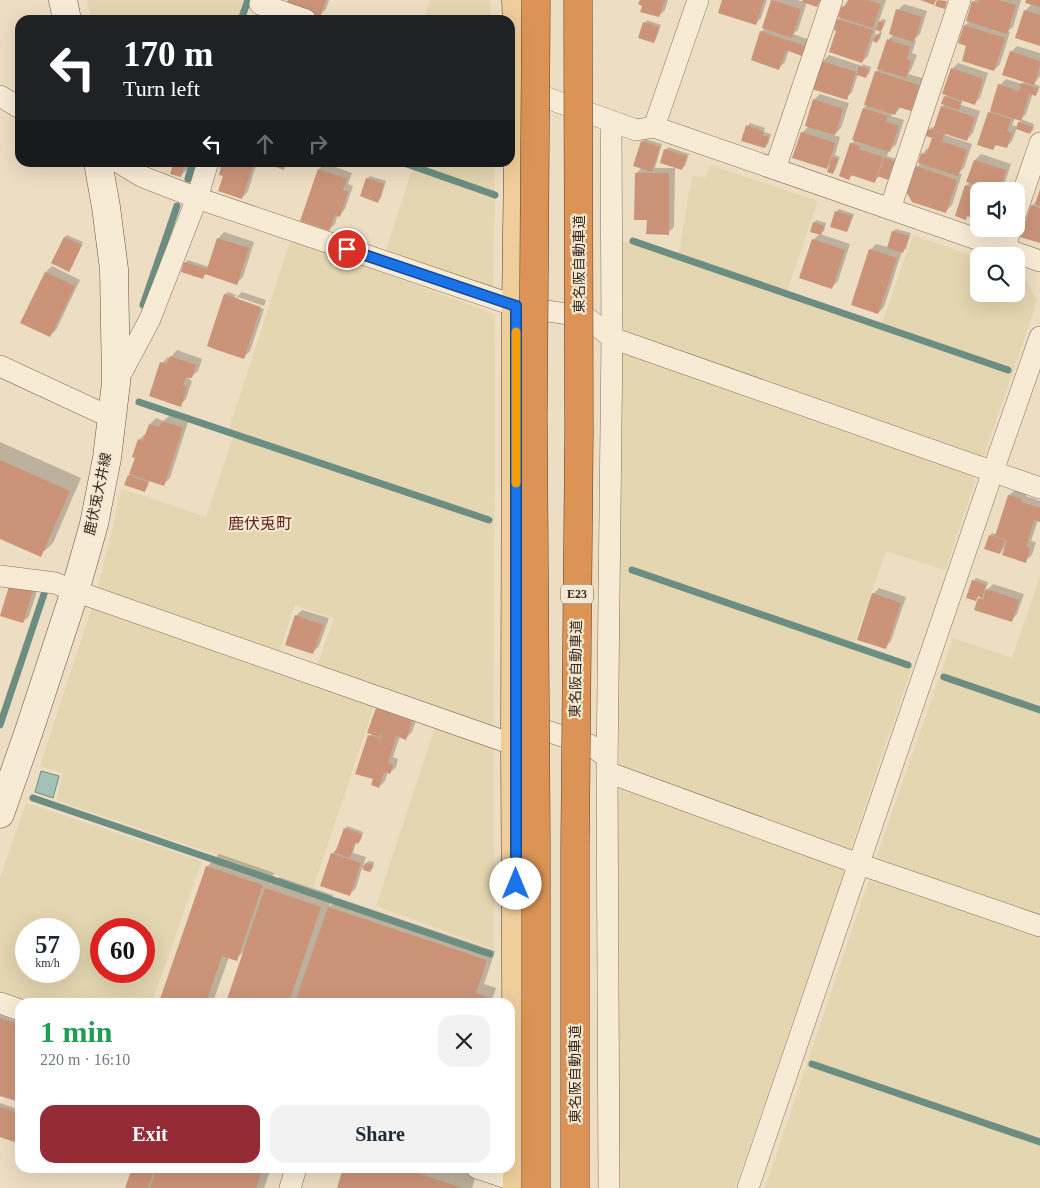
<!DOCTYPE html>
<html lang="en">
<head>
<meta charset="utf-8">
<style>
  :root { --surface:#fff; --page:#f2f2f3; --text:#1f2937; --muted:#747a83; --accent:#952b35 }
  body { margin:0; font-family:"Times New Roman","Noto Sans JP",serif; background:var(--page); color:var(--text); height:100vh; display:flex; flex-direction:column; font-size:19px; white-space:nowrap }
  * { box-sizing:border-box; margin:0 }
  p { font-size:16px; color:var(--muted) }
  .icon { flex:none; width:28px; height:28px; fill:none; stroke:currentColor; stroke-width:2; stroke-linecap:round; stroke-linejoin:round }
  .map { position:relative; flex:1; overflow:hidden }
  .side { position:absolute; left:15px; top:998px; width:500px; height:175px; display:flex; flex-direction:column; background:var(--surface); border-radius:15px; box-shadow:0 5px 20px #0002 }
  .side>* { flex:none }
  .guide { position:absolute; left:15px; top:15px; width:500px; height:152px; border-radius:15px; box-shadow:0 5px 20px #0002; background:#202124; color:#fff; overflow:hidden }
  .fabs { position:absolute; left:970px; top:182px; display:grid; gap:10px }
  .fabs a { display:grid; place-items:center; width:55px; height:55px; border-radius:10px; background:var(--surface); box-shadow:0 5px 20px #0002; font-size:25px }
  .speed { position:absolute; left:15px; top:918px; display:flex; gap:10px; font-size:25px; font-weight:700; text-align:center }
  .speed>* { display:grid; place-content:center; width:65px; height:65px; border-radius:50%; background:var(--surface); box-shadow:0 5px 20px #0002; line-height:1 }
  .speed small { font-size:12px; font-weight:400 }
  .speed .limit { border:8px solid #d22; background:#fff; color:#111 }
  .pin { position:absolute; display:grid; place-items:center; width:42px; height:42px; color:#fff; margin:-21px; border:2px solid #fff; border-radius:50%; box-shadow:0 1px 5px #0007 }
  .me { position:absolute; width:55px; margin:-28px; rotate:0deg; stroke-linejoin:round; filter:drop-shadow(0 0 4px #0008) }
  .turn { display:flex; align-items:center; gap:18px; height:105px; padding:0 25px; font-size:22px }
  .turn .icon { width:65px; height:65px; stroke-width:2.5 }
  .turn b { display:block; font-size:35px; line-height:42px }
  .lanes { display:flex; align-items:center; height:48px; padding:0 25px; background:#0003; justify-content:center; gap:25px; direction:ltr }
  .lanes .off { opacity:.35 }
  .round { display:grid; place-items:center; flex:none; width:52px; height:52px; border-radius:15px; background:var(--page) }
  .summary { display:flex; align-items:center; justify-content:space-between; height:85px; padding:0 25px }
  h1 { font-size:30px; font-weight:600; line-height:38px; color:#1e9e55 }
  .button { display:flex; gap:10px; margin-top:auto; padding:10px 25px }
  .button a { flex:1; height:58px; border-radius:15px; background:var(--accent); color:#fff; font-size:20px; font-weight:600; line-height:58px; text-align:center }
  .button a+a { background:var(--page); color:var(--text) }
  .map>svg:first-child { display:block }
</style>
</head>
<body>
<div class="map">
<svg width="1040" height="1188" viewBox="0 0 1040 1188">
  <rect width="100%" height="100%" fill="#edddc3"/>
  <path fill="#e3d6b0" fill-rule="evenodd" d="M87,0H244L237,20H94L91,19Z
    M430,0H490L491,20H424Z
    M401,163H494L495,195L493,290L385,253L413,167Z
    M710,165L818,201L786,294L881,326L913,235L979,258V294H1016V271L1023,274L1037,301L983,459L630,337L618,327V242H633L678,257L692,176L706,178Z
    M291,239L495,314L494,723L487,727L316,669L334,618L295,605L278,655L96,593L113,527L121,488L206,517L234,435L228,432Z
    M619,351L971,472L975,482L945,570L886,551L853,646L912,666L850,850L629,774L619,763Z
    M1040,577V918L875,861L953,638L1012,658Z
    M92,607L375,703L313,888L56,800L63,773L40,766Z
    M436,725L494,749V949L376,906Z
    M618,786L839,864L844,872L735,1188H616Z
    M26,803L202,861L152,1002H23L0,995V878ZM26,929H69V971H26ZM101,929H144V971H101Z
    M874,877L1040,934V1188H765L869,880Z"/>
  <path fill="#a5c0b6" stroke="#6c8e82" d="M41,771L59,776L53,798L35,792Z"/>
  <path fill="#0003" fill-rule="evenodd" d="M290,0H329L326,9L320,15Z
    M641,0H668L665,10L659,16L644,5Z
    M723,0H767L761,18L755,24Z
    M772,0H798L803,2L804,0H821L817,6L807,2L798,30L793,34L810,40L808,48L802,54L789,50L785,62L779,68L761,32L765,28L764,27Z
    M849,0H886L878,24L882,19L886,20L883,28L880,30L876,29L874,38L880,32H882L880,39L877,41L873,40L868,56L862,62L838,30L835,29L838,19L841,17L843,7Z
    M975,0H1021L1013,27L1008,31L1010,32L1000,64L994,70L968,45L965,25L970,21L973,2Z
    M1028,0H1040V44L1025,11L1032,4Z
    M904,4L927,11L920,34L914,40L916,41L912,53L917,55L911,70L908,74L925,79L917,103L911,109L901,107L895,114L892,113L891,116L904,120L896,145L889,150L887,156L896,159L890,176L888,178L880,176L874,181L853,175L849,178L851,144L855,140L864,108L867,105L876,72L880,68L888,40L894,34L898,10Z
    M647,20L661,25L656,39L654,42L645,23Z
    M1017,46L1040,53V76L1034,84L1040,86L1038,92L1036,94L1033,93L1026,114L1021,119L1034,124L1033,130L1030,132L1017,128L1012,141L1006,147L997,144L993,149L989,113L991,111L1000,85L1006,79L1022,84L1025,81L1011,52ZM1015,118L1022,120L1019,122L1018,127L1012,125Z
    M829,55L862,66L863,64L871,67L869,74L866,76L858,74L852,92L846,98L823,61Z
    M958,63L988,73L980,98L974,104L963,100L961,105L980,111L973,133L967,139L946,133L945,135L972,144L964,168L959,173L962,174L952,205L946,211L917,167L921,163L922,154L928,148H930L933,139L935,137L929,130L932,127L935,128L942,107L945,104V97L947,95L952,69Z
    M820,94L849,103L841,128L834,135L840,137L835,155L840,157L835,170L833,173L831,163L826,168L802,133L809,126L814,100Z
    M750,123L765,128L764,132L771,134L768,144L765,147L748,126Z
    M645,139L662,144L655,168H675L674,227L668,233L648,219L636,174L642,167V142Z
    M668,147L689,154L685,166L682,168L666,150Z
    M981,154L1011,164L1004,185L1000,189H1002V191H979L968,216L965,218L966,186L970,182L975,160Z
    M176,162H191L190,167L180,176Z
    M224,162H257L248,191L242,198L225,175Z
    M325,163L352,173L348,184L353,186L345,209L339,216L338,215L335,224L329,230L319,169Z
    M370,176L386,181L381,198L378,201L367,179Z
    M1040,192V242L1032,206L1037,201Z
    M839,209L854,214L849,228L846,230L836,212Z
    M816,220L826,223L824,231L820,234L850,244L838,281L832,287L813,240L820,233L814,223Z
    M896,229L911,233L906,249L902,251L884,307L878,313L870,250L876,244L888,247L893,231Z
    M224,232L254,242L243,277L237,283L206,273L202,278L185,263L188,260L209,267L218,239Z
    M67,235L83,242L72,267L69,270L65,237Z
    M52,266L80,280L56,330L50,336L21,322L46,272Z
    M228,292L236,295L234,300L242,292L266,300L264,306L238,297V300L264,309L250,351L244,357L208,346L225,294Z
    M177,350L202,359L198,371L191,377L190,376L189,379L192,381L186,399L180,405L162,363L168,357L170,358Z
    M169,416L188,422L170,478L164,484L150,480L147,488L144,490L129,476L131,474L137,457L139,440L145,434L147,435L150,424L156,418L163,421Z
    M0,442L81,478L53,543L40,555L0,537Z
    M1016,489L1027,493L1026,496L1040,501V521L1038,520L1031,541L1036,542L1032,555L1025,561L1005,547L1000,553L990,536L992,533L996,534L1009,495Z
    M976,578L988,582L985,592L993,584L1024,594L1017,614L1011,621L976,609L981,594L976,599L973,581Z
    M39,585L29,616L23,622L1,615Z
    M879,588L906,597L891,641L885,647L873,594Z
    M302,610L329,618L319,646L313,652L296,616Z
    M383,703L418,715L412,732L406,738L400,736L393,757L398,759L396,767L390,773L388,772L385,781L379,787L374,779L370,736L372,733L377,709Z
    M347,826L363,832L361,840L358,843L356,842L353,853L366,857L363,866L369,861L374,862L373,868L370,871L362,868L356,888L350,894L332,854L338,847L345,829Z
    M219,854L274,873L270,885L279,877L333,895L329,907L338,898L495,951L484,984L496,988L491,1002H231L245,950L236,959L229,957L213,1002H160L207,867Z
    M0,1015L20,1022V1101L0,1094Z
    M0,1103L20,1110V1142L0,1136Z
    M133,1168H271L264,1188H126Z
    M345,1168H451L476,1176L472,1188H338Z"/>
  <g fill="none" stroke-linecap="round" stroke-linejoin="round">
    <path stroke="#6c8e82" stroke-width="7" d="M241,20L248,0
      M401,162L495,195
      M188,179L193,162
      M633,241L1008,370
      M143,305L177,206
      M139,402L489,520
      M632,570L908,665
      M944,677L1040,710
      M0,725L44,594
      M33,798L490,954
      M812,1064L1040,1142"/>
  </g>
  <path fill="#cb9479" d="M288,0H326L320,17L286,5Z
    M640,0H665L659,17L640,12L642,6L638,4Z
    M722,0H764L756,25L718,13Z
    M771,0L801,9L792,38L762,28Z
    M803,0H820L817,7L802,2Z
    M848,0H867L881,4L873,28L838,17L842,6L845,7Z
    M920,0H936L934,5Z
    M937,0L947,1L945,9L935,6Z
    M979,0H999L1016,5L1007,34L966,21L972,1L978,3Z
    M1026,0H1040V7L1025,3Z
    M896,9L922,17L914,42L889,34Z
    M1024,10L1040,15V46L1015,38Z
    M837,19L873,30L862,63L829,52L836,31L834,30Z
    M879,21L884,23L881,32L876,30Z
    M643,22L659,27L654,43L638,38Z
    M964,25L1005,38L994,71L962,61L966,46L958,43Z
    M760,31L805,46L802,56L786,50L779,70L751,60Z
    M876,34L880,35L877,43L873,41Z
    M887,39L910,47L907,59L911,61L906,78L877,69Z
    M1010,51L1040,61V66L1034,85L1002,75Z
    M822,61L856,72L847,100L812,89Z
    M859,66L869,69L866,78L857,75Z
    M951,68L983,79L975,105L942,94Z
    M875,71L919,85L911,111L898,107L895,115L864,105Z
    M1021,83L1038,88L1036,96L1029,94L1021,121L990,111L998,84L1019,91Z
    M944,96L961,102L959,110L941,104Z
    M813,99L843,109L835,135L805,126Z
    M941,106L975,117L967,141L933,130Z
    M863,108L888,116L886,122L899,126L890,152L852,140Z
    M988,112L1011,119L1007,131L1012,133L1007,148L995,145L993,150L977,145Z
    M1018,122L1033,127L1030,134L1016,129Z
    M746,125L763,131L762,135L769,137L765,148L741,141Z
    M928,129L944,134L942,141L926,136Z
    M801,132L835,143L827,169L792,158Z
    M932,138L967,150L958,176L918,163L921,153L926,155Z
    M641,141L660,147L652,172L633,166Z
    M850,143L860,146L859,149L883,157L875,183L851,175L849,180L839,176Z
    M664,149L687,156L682,170L660,163Z
    M832,157L838,159L833,174L827,172Z
    M884,158L894,161L888,180L878,176Z
    M974,160L1006,170L999,191H995L966,182Z
    M174,162H186L181,177L170,174Z
    M222,162H247L253,165L242,199L218,191L223,176L219,175Z
    M262,162H286L284,170Z
    M916,166L957,180L946,213L912,202L907,193Z
    M318,169L347,179L343,190L348,192L340,217L335,215L329,231L300,221Z
    M635,173H669V235L646,234L647,220H634Z
    M366,178L384,184L378,203L360,196Z
    M965,185L983,191H979V220L967,216L966,220L955,216Z
    M1040,189V206L1035,204Z
    M1031,205L1040,208V243L1020,237Z
    M835,211L852,216L847,232L830,227Z
    M813,222L824,226L821,235L810,232Z
    M892,231L909,236L903,253L887,248Z
    M64,237L82,245L69,272L51,263Z
    M217,238L249,248L237,285L205,274L203,279L181,272L184,262L207,269Z
    M812,239L845,250L832,289L799,278Z
    M869,249L897,258L878,314L851,305Z
    M45,272L75,286L50,337L20,323Z
    M224,294L261,307L244,359L217,350L230,309L217,350L207,346Z
    M170,356L196,365L192,378L186,377L183,385L187,387L181,407L149,396L160,362L167,364Z
    M162,421L183,428L164,486L129,474L135,458L132,457L138,439L143,441L149,424L159,427Z
    M0,460L70,491L41,557L0,539Z
    M128,475L148,482L145,492L124,485Z
    M1008,495L1022,499L1021,502L1040,508V522L1034,520L1026,547L1030,548L1026,563L1002,555L1007,540L995,536Z
    M989,535L1005,540L1000,554L984,549Z
    M972,580L986,585L982,598L978,596L976,601L966,598Z
    M10,583L33,591L23,623L0,616Z
    M986,589L1019,600L1012,622L974,610L978,598L983,600Z
    M872,593L901,603L886,649L857,640Z
    M295,615L323,625L313,654L285,645Z
    M376,708L412,721L406,740L396,736L388,763L393,765L390,774L384,772L379,788L371,785L373,779L355,774L368,735L380,738L379,743L383,732H382L380,737L367,733Z
    M344,828L362,834L358,844L355,843L350,858L335,853Z
    M331,853L361,863L350,896L320,886Z
    M365,863L373,865L370,872L363,870Z
    M206,866L263,885L237,961L222,956L206,1002H159Z
    M265,888L321,907L289,1002H230V1000L227,999Z
    M328,907L487,960L476,993L487,997L486,1002H295Z
    M0,1018L20,1025V1102L0,1096Z
    M0,1107L20,1114V1144L0,1137Z
    M132,1168H155L148,1188H125Z
    M157,1168H263L256,1188H150Z
    M343,1168H349L362,1172L363,1168H402L463,1188H337Z"/>
  <g fill="none" stroke-linecap="round" stroke-linejoin="round">
    <g stroke="#876e5a" stroke-width="22">
      <path id="street" d="M698,0L654,127L1040,261
        M260,4L306,20
        M522,89L636,130L654,127
        M0,96L20,108
        M118,162L143,177L197,198L516,306L586,317L612,338L1040,488
        M775,169L832,0
        M890,209L960,0
        M1016,213L1040,143
        M1004,249L1011,229
        M0,366L112,418
        M116,383L150,319L197,198L208,162
        M0,576L55,583L75,591L515,745
        M522,723L590,745L607,757
        M607,772L859,864L1040,926
        M0,1003L20,1010
        M477,1168L531,1186
        M290,1188L296,1168
        M609,1188L607,772L612,338L611,121
        M748,1188L993,471L1040,337"/>
    </g>
    <g stroke="#694f3d" stroke-width="29">
      <path id="secondary" d="M63,0L67,20
        M0,814L29,731L75,591L94,524L107,458L116,383L114,269L106,207L98,162"/>
    </g>
    <g stroke="#553d2e" stroke-width="29">
      <path id="primary" d="M516,0L519,88L516,306L515,745L517,1188"/>
    </g>
    <use href="#street" stroke="#f8ebd6" stroke-width="21"/>
    <use href="#secondary" stroke="#f8ebd6" stroke-width="28"/>
    <use href="#primary" stroke="#f0ce9b" stroke-width="28"/>
    <g stroke="#553d2e" stroke-width="29" stroke-linecap="butt">
      <path id="highway-bridge" d="M536,1188V843L533,417L536,0
        M575,1188V847L579,432L578,0"/>
    </g>
    <use href="#highway-bridge" stroke="#db9455" stroke-width="28"/>
  </g>
  <g fill="none" stroke-linecap="round" stroke-linejoin="round">
    <g stroke="#114b97" stroke-width="12">
      <path id="route" d="M347,249L516,306V884"/>
    </g>
    <use href="#route" stroke="#1a73e8" stroke-width="9"/>
    <path stroke="#f59e0b" stroke-width="9" d="M516,483V332"/>
  </g>
  <g text-anchor="middle" dominant-baseline="central" stroke-width="4.5" stroke-linejoin="round" paint-order="stroke">
    <rect fill="#f5e8d2" stroke="#706254" stroke-width="1" x="561" y="584.5" width="32" height="19" rx="4"/>
    <g font-size="12" font-weight="bold" fill="#37281e">
      <text x="577" y="594">E23</text>
    </g>
    <g font-size="14" fill="#37281e" stroke="#f5e8d2">
      <text transform="translate(579 264) rotate(-90)">東名阪自動車道</text>
      <text transform="translate(98 494) rotate(-78)">鹿伏兎大井線</text>
      <text transform="translate(576 669) rotate(-89)">東名阪自動車道</text>
      <text transform="translate(575 1074) rotate(-90)">東名阪自動車道</text>
    </g>
    <g font-size="16" fill="#63261e" stroke="#f5e8d2">
      <text x="260" y="523">鹿伏兎町</text>
    </g>
  </g>
</svg>
<div class="fabs">
<a><svg class="icon" aria-label="sound" viewBox="0 0 24 24"><path d="M4 9h4l5-4v14l-5-4H4zM17 9q2 3 0 6"/></svg></a>
<a><svg class="icon" aria-label="search" viewBox="0 0 24 24"><circle cx="10" cy="10" r="6"/><path d="M15 15l6 6"/></svg></a>
</div>
<div class="speed"><div>57<small>km/h</small></div><div class="limit">60</div></div>
<div class="pin" style="left:347px;top:249px;background:#d93025"><svg class="icon" aria-label="arrive" viewBox="0 0 24 24"><path d="M6 21V4h12l-3 4 3 4H6"/></svg></div>
<svg class="me" style="left:516px;top:884px" viewBox="-20 -20 40 40"><circle r="19" fill="#fff"/><path d="M0-13L10 11 0 6-10 11z" fill="#1a73e8"/></svg>
<div class="guide">
<div class="turn"><svg class="icon" aria-label="left" viewBox="0 0 24 24"><path d="M17 20v-9H6M10 6l-5 5 5 5"/></svg><div><b>170 m</b>Turn left</div></div>
<div class="lanes"><svg class="icon" aria-label="left" viewBox="0 0 24 24"><path d="M17 20v-9H6M10 6l-5 5 5 5"/></svg><svg class="icon off" aria-label="ahead" viewBox="0 0 24 24"><path d="M12 20V5M6 11l6-6 6 6"/></svg><svg class="icon off" aria-label="right" viewBox="0 0 24 24"><path d="M7 20v-9h11M14 6l5 5-5 5"/></svg></div>
</div>
<section class="side">
<div class="summary"><div><h1>1 min</h1><p>220 m · 16:10</p></div><a class="round"><svg class="icon" aria-label="close" viewBox="0 0 24 24"><path d="M6 6l12 12M18 6L6 18"/></svg></a></div>
<div class="button"><a>Exit</a><a>Share</a></div>
</section>
</div>
</body>
</html>
